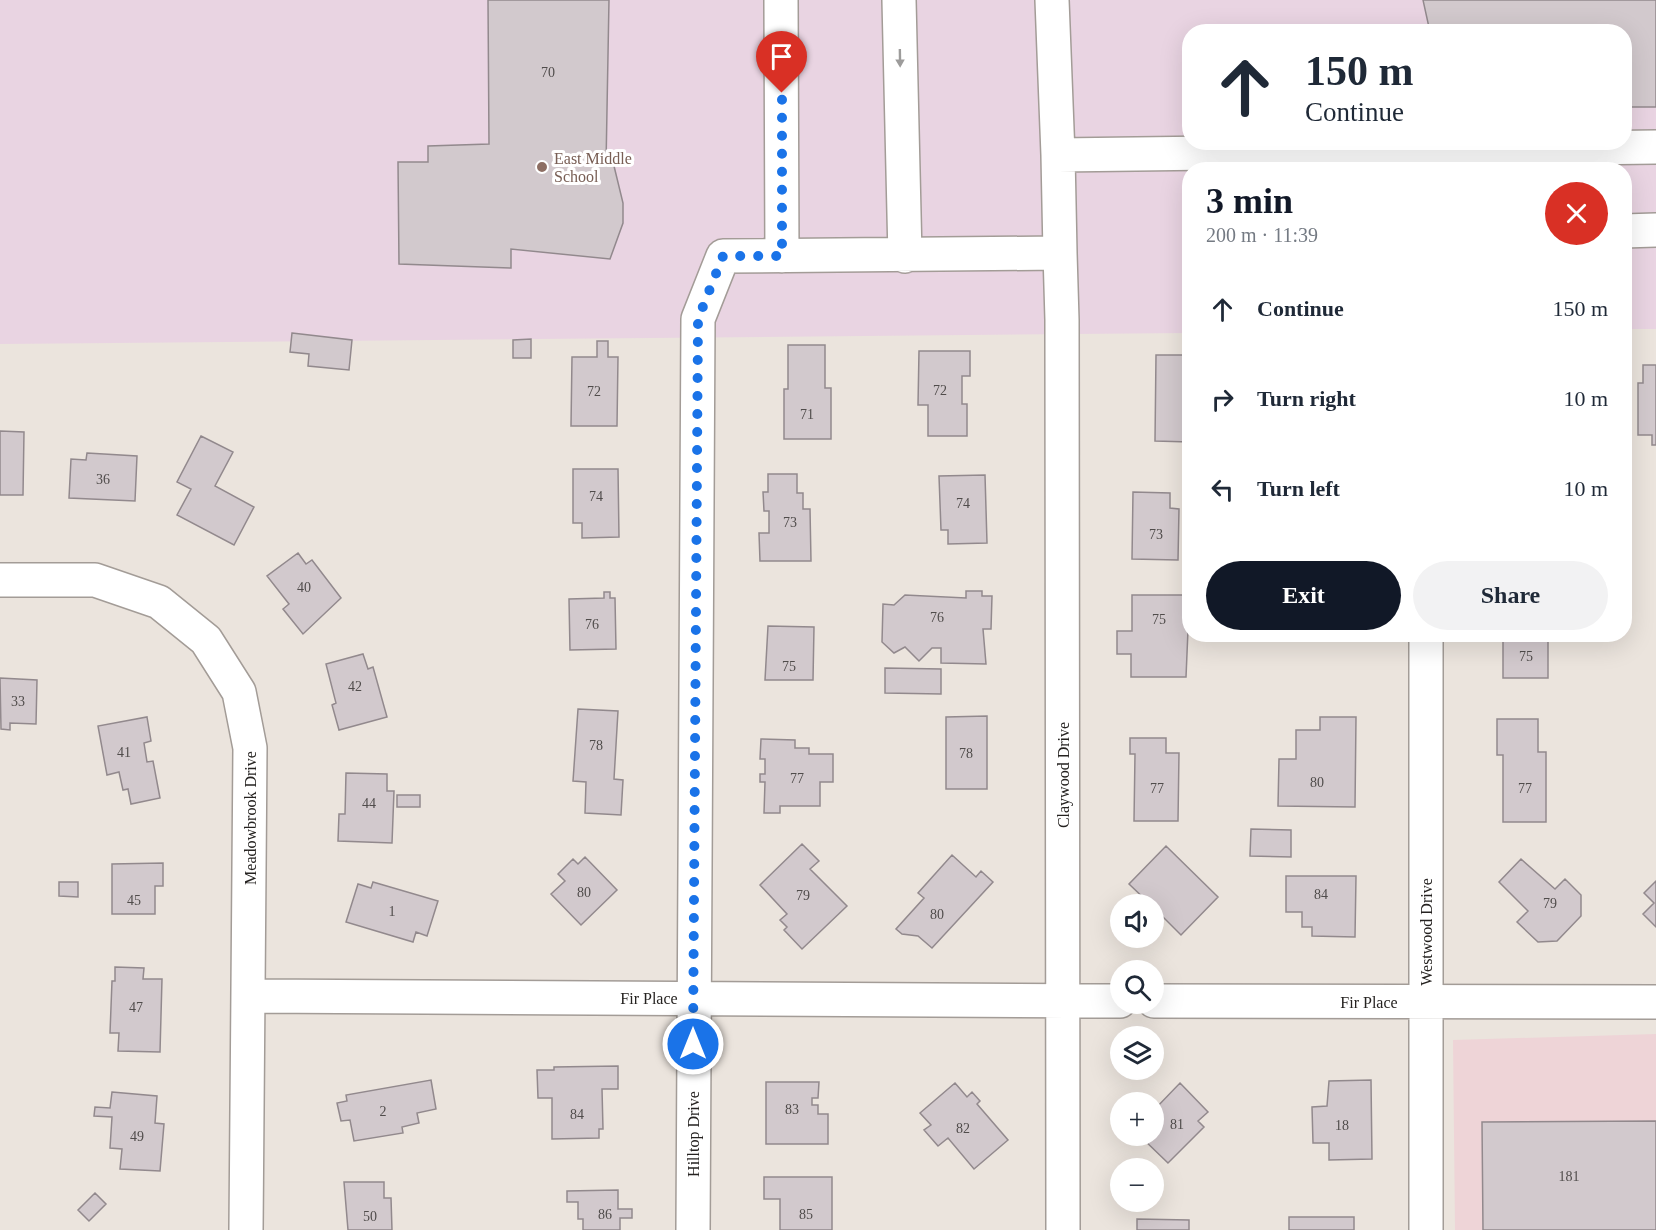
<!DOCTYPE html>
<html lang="en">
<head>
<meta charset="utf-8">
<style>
  :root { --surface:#fff; --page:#f2f2f3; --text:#1f2937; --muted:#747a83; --accent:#111827 }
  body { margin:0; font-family:Georgia,serif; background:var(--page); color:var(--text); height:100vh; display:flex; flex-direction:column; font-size:22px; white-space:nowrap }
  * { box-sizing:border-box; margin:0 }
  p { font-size:20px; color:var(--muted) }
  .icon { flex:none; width:33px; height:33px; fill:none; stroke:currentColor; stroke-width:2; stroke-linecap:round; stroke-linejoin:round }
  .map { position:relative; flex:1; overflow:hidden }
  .side { position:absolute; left:1182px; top:162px; width:450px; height:480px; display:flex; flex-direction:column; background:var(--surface); border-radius:24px; box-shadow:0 6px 24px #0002 }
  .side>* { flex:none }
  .top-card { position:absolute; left:1182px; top:24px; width:450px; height:126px; border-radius:24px; box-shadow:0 6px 24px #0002; background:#fff; color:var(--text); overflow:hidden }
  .controls { position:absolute; left:1110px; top:894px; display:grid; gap:12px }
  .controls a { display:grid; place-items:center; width:54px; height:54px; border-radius:50%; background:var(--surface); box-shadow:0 6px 24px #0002; font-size:30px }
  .pin { position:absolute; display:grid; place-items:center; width:51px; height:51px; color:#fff; margin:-62px -26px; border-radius:50% 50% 50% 0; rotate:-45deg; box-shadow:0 0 6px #0007 }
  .pin .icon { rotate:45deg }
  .me { position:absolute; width:66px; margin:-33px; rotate:0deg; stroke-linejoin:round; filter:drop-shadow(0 0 4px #0008) }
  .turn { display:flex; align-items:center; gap:21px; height:126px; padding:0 24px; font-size:27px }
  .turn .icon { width:78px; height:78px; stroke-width:2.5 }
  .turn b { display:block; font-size:42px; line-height:51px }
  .round { display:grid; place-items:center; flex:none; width:63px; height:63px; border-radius:32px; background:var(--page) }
  .summary { display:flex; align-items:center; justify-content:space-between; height:102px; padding:0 24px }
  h1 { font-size:36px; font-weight:700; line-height:45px; color:var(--accent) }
  .cta { display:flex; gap:12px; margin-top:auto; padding:12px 24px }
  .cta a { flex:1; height:69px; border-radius:36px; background:var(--accent); color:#fff; font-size:24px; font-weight:700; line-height:69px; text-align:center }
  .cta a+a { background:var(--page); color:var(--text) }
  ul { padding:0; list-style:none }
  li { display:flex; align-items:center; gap:18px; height:90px; padding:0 24px }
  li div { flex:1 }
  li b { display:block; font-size:22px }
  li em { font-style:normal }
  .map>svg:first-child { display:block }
</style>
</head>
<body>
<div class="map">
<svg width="1656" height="1230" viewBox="0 0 1656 1230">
  <rect width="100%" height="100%" fill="#ebe4dd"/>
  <path fill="#eed4d7" d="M1656,1034V1230H1455L1453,1040Z"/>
  <path fill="#e9d4e2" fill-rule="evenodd" d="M0,0H1656V329H1625L1624,170H1190L1189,333L0,344ZM1190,32H1624V142H1190Z"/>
  <path fill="#d2c9cd" stroke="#92898d" stroke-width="1.5" d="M488,0H609L606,165L614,166L623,203V223L610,259L511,249V268L399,264L398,162H428V146L489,144Z
    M1423,0H1656V107H1624V32H1430Z
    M292,333L352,340L349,370L308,366L309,354L290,352Z
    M531,339V358H513V340Z
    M597,341H608V357H618L617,426H571L572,357H597Z
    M788,345H825V388H831V439H784V389H788Z
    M919,351H970V376H962V404H967V436H928V405H918Z
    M1156,355H1190V442L1155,441Z
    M1643,365H1656V445H1652V435H1638V383H1643Z
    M0,431L24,432L23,495H0Z
    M201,436L233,452L215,486L254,507L234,545L177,515L191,489L177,482Z
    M87,453L137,456L135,501L69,498L71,459L86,460Z
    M573,469H618L619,537L582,538V523H573Z
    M768,474H797V493H803V509H810L811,561H760L759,533H769V511H764L763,492H768Z
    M985,475L987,543L948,544V530H941L939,476Z
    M1133,492L1170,493V508L1179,509L1178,560L1132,559Z
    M298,553L306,564L312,560L341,598L303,634L283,609L289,604L267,576Z
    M1185,583H1190L1186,677H1131V654H1117V631H1132V595H1185Z
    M966,591H982V596H992L991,629H983L986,664L941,663V648H932L919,661L905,647L894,653L882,642L883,604L894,605L905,595L966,598Z
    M604,592H610V598H615L616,649L570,650L569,599L604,598Z
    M768,626L814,627L813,680H765Z
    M1503,634H1548V678H1503Z
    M363,654L368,669L373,667L387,717L339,730L332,705L336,703L326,664Z
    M885,668L941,669V694L885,693Z
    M0,678L37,680L36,724L10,723V730L1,729Z
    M578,709L618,711L614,779L623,780L621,815L585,813L586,782L573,781Z
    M987,716V789H946V717Z
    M147,717L151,741L144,743L147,762L153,761L160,798L131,804L128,789L123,790L119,772L107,775L98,726Z
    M1320,717H1356L1355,807L1278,806L1279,759H1296V730H1320Z
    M1497,719H1538V752H1546V822H1503V755H1497Z
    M1130,738H1166V753H1179L1178,821H1134L1135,754H1130Z
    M761,739L795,740V748H809V754H833V782H820V806H780V813H764L765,782H760V774H765V759H760Z
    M346,773L387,774V791H394L392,843L338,841L339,814H345Z
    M397,795H420V807H397Z
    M1251,829L1291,830V857L1250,856Z
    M802,844L819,861L810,869L847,906L802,949L784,930L787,927L780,920L787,914L760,885Z
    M1166,846L1218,897L1181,935L1154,908V904H1150L1129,884Z
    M952,855L976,877L981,871L993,882L932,948L918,936L902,934L896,929L924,898L918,893Z
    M585,857L617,890L581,925L551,894L565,881L558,874L573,859L578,864Z
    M1521,859L1555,889L1565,879L1581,895V916L1557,941L1538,942L1517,922L1528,911L1499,882Z
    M163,863V886H155V914H112V864Z
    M1286,876H1356L1355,937L1312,936V927H1302V912H1286Z
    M1656,881V927L1643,914L1654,903L1644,893Z
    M59,882H78V897L59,896Z
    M373,882L438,901L427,936L416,932L413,942L346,922L358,884L371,888Z
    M115,967L144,968L143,979H162L160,1052L118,1051L119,1033H110L112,981H115Z
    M618,1066V1089H602L603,1129H599V1138L552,1139V1098H538L537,1070H554V1067Z
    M431,1080L436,1109L417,1113L419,1123L402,1127L403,1133L354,1141L350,1120L341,1121L337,1103L347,1101L346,1095Z
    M1371,1080L1372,1159L1329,1160V1143H1313L1312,1107L1327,1106L1329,1081Z
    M766,1082H819L818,1098H812V1105H818V1114H828V1144H766Z
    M955,1083L967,1097L972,1092L980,1101L977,1104L1008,1140L974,1169L948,1138L938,1146L924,1130L931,1125L920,1113Z
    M1180,1083L1208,1112L1198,1121L1204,1127L1168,1163L1140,1136H1154V1110Z
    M112,1092L157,1096L155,1123L164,1124L160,1171L120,1169L122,1149L110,1148L112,1117L94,1116L95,1107L110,1108Z
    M1656,1121V1230H1483L1482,1122Z
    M764,1177H832V1230H780V1199H764Z
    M344,1182H384V1198H391L392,1230H348Z
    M618,1190V1209H632V1218H620V1230H583V1219H578V1202H567V1191Z
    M95,1193L106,1204L89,1221L78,1210Z
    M1289,1217H1354V1230H1289Z
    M1137,1219L1189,1220V1230H1137Z"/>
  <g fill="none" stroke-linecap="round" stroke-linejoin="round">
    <g stroke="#a39c97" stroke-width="36">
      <path id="minor" d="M781,0L782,256
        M899,0L905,256
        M1052,0L1058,155L1656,147
        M1058,155L1060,253
        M1624,231L1656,230
        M0,580H95L159,602L206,640L239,692L250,748L246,1230
        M1426,634V1230
        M250,996L1120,1001
        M1154,1001L1656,1002
        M693,1230L698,319L723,256L1060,253L1062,320L1063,1230"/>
    </g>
    <use href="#minor" stroke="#fff" stroke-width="33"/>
  </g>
  <defs><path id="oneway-solid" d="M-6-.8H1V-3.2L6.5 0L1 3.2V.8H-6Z" transform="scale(1.5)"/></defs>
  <use fill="#9d9c9b" href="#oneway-solid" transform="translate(900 58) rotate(89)"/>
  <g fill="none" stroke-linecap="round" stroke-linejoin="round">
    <path stroke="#1a73e8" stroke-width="10" stroke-dasharray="0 18" d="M693,1044L698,319L723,256H782V93"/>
  </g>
  <circle fill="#8d6e63" stroke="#fff" stroke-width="2" cx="542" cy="167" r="6"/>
  <g text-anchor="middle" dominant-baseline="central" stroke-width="6" stroke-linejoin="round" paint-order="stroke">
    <g font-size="14" fill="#504c4b">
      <text x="548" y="72">70</text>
      <text x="940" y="390">72</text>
      <text x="594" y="391">72</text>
      <text x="807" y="414">71</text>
      <text x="103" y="479">36</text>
      <text x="596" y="496">74</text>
      <text x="963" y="503">74</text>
      <text x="790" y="522">73</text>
      <text x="1156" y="534">73</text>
      <text x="304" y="587">40</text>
      <text x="937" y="617">76</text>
      <text x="1159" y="619">75</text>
      <text x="592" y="624">76</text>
      <text x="1526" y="656">75</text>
      <text x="789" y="666">75</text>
      <text x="355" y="686">42</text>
      <text x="18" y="701">33</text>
      <text x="596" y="745">78</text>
      <text x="124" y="752">41</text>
      <text x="966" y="753">78</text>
      <text x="797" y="778">77</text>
      <text x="1317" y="782">80</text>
      <text x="1157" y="788">77</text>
      <text x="1525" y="788">77</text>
      <text x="369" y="803">44</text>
      <text x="584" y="892">80</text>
      <text x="1321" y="894">84</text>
      <text x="803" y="895">79</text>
      <text x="134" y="900">45</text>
      <text x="1550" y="903">79</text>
      <text x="392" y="911">1</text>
      <text x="937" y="914">80</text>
      <text x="136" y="1007">47</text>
      <text x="792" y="1109">83</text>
      <text x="383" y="1111">2</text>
      <text x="577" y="1114">84</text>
      <text x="1177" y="1124">81</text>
      <text x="1342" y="1125">18</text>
      <text x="963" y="1128">82</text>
      <text x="137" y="1136">49</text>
      <text x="1569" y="1176">181</text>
      <text x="605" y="1214">86</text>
      <text x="806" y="1214">85</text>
      <text x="370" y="1216">50</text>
    </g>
    <g font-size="16" fill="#785e54" stroke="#fff" text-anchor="start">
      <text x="554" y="158">East Middle<tspan x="554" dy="18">School</tspan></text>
    </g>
    <g font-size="16" fill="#252220" stroke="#fff">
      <text transform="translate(1063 775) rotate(-90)">Claywood Drive</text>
      <text transform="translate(250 818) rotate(-90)">Meadowbrook Drive</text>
      <text transform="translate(1426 932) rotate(-90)">Westwood Drive</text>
      <text x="649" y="998">Fir Place</text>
      <text x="1369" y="1002">Fir Place</text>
      <text transform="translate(693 1134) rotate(-90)">Hilltop Drive</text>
    </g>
  </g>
</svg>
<div class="controls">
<a><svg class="icon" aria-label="sound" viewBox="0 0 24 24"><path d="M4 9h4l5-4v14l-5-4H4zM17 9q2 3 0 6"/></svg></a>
<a><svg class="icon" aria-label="search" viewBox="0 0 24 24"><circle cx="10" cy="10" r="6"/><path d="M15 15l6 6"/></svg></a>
<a><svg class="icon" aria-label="layers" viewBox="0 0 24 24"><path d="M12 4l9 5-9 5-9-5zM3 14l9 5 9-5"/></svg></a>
<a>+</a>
<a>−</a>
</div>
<div class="pin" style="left:782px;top:93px;background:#d93025"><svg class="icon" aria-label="arrive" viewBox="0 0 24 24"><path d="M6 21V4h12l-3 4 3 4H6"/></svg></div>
<svg class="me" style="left:693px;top:1044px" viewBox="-20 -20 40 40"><circle r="17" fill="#1a73e8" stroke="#fff" stroke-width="3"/><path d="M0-11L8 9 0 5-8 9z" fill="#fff"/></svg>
<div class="top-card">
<div class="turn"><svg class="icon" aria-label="ahead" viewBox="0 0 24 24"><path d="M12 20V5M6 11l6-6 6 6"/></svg><div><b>150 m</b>Continue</div></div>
</div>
<section class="side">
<div class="summary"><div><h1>3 min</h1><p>200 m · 11:39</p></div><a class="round" style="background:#d93025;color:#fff"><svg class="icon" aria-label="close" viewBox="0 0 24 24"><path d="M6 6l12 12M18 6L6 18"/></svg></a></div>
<ul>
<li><svg class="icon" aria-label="ahead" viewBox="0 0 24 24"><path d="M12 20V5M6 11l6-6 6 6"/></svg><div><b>Continue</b></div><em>150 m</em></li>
<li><svg class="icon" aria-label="right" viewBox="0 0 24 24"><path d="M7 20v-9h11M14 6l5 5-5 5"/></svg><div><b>Turn right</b></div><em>10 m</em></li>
<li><svg class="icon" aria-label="left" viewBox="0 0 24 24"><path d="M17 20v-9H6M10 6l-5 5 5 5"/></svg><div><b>Turn left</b></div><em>10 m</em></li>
</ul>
<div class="cta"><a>Exit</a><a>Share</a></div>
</section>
</div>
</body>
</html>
